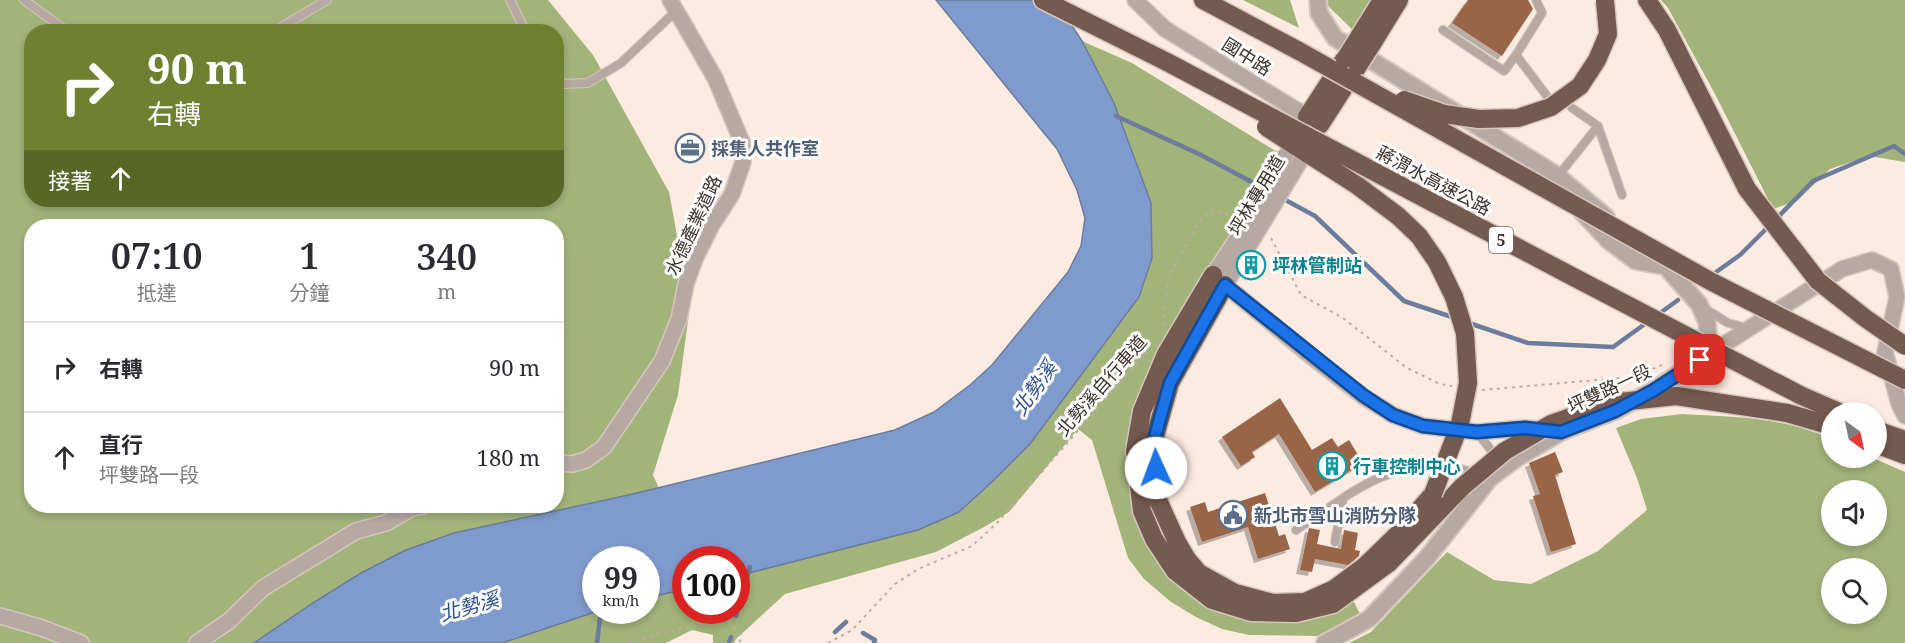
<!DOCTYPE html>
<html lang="zh-TW">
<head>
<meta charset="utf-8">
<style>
  :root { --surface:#fff; --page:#f2f2f3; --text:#2b2b33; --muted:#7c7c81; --line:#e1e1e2 }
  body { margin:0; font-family:"Noto Serif","Noto Sans TC",serif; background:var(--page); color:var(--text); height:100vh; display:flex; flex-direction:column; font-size:22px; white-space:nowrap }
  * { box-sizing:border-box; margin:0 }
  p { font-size:20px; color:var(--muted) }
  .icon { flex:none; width:33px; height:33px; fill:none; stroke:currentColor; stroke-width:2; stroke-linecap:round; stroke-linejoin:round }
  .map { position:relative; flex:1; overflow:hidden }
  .panel { position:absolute; left:24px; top:219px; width:540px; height:294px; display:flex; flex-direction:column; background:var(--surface); border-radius:24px; box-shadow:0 3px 9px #0003 }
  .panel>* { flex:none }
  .guide { position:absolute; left:24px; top:24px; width:540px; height:183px; border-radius:24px; box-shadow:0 3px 9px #0003; background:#6f8130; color:#fff; overflow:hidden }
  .needle { width:39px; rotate:147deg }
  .controls { position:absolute; left:1821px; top:402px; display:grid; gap:12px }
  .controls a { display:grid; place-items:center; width:66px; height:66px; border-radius:50%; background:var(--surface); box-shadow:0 3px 9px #0003; font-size:30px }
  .speed { position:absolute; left:582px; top:546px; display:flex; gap:12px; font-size:30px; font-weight:700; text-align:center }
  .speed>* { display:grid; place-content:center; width:78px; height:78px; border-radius:50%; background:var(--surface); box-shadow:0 3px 9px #0003; line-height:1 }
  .speed small { font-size:15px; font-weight:400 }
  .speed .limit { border:9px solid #d22; background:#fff; color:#111 }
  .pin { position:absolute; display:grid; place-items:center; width:51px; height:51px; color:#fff; margin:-26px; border-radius:12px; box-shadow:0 3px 9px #0006 }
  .me { position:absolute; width:66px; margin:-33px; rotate:358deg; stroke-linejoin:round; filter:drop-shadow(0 0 4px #0008) }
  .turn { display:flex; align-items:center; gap:21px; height:126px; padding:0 24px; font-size:27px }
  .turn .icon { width:78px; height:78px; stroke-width:2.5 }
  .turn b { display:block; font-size:42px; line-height:51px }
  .then { display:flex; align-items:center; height:57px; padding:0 24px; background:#0003; gap:12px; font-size:22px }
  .eta { display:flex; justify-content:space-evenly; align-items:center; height:102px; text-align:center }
  .eta b { font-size:36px; font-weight:600; line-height:42px }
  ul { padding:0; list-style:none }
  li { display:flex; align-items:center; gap:18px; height:90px; padding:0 24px; border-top:2px solid var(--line) }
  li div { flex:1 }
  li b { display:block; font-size:22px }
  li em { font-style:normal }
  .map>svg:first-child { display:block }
</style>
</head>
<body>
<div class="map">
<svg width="1905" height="643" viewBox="0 0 1905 643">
  <defs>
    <filter id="shadow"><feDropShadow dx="-4" dy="4" stdDeviation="0" flood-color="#0004"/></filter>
  </defs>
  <rect width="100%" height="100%" fill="#fcebe1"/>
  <path fill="#a3b47b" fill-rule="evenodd" d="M0,0H548L593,55L669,192L690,306L678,395L653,475L690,559L686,560V610H736L737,576L918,530L959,512L993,481L1030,444L1139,297L1152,258L1151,203L1114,103L1082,41L1132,63L1279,153L1153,377L1137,497L1160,548L1253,621L1278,622L1303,617L1352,598L1361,616L1317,636L1249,635L1222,629L1196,617L1171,602L1144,579L1128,558L1092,440L1078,429L1009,512L984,527L936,552L785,594L736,639L734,643H713V635L692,630L666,643H0ZM32,32H556V200H32ZM32,226H556V506H32ZM596,560H646V610H596Z
    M1243,0H1290L1299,28Z
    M1328,0H1377L1356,33L1327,5Z
    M1661,0H1905V162L1869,156L1830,169L1797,201L1773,209L1716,96L1668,8Z
    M1682,414C1732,417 1785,417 1831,439L1832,458H1873L1905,472V643H1349L1371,632L1447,552L1494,580L1531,584L1598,551L1647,510L1637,478L1616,428L1641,419ZM1876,490V536H1832V490ZM1876,568V614H1832V568Z"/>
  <path fill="#7f9bcd" stroke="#6b7c9d" stroke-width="1.5" d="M936,0H1055L1082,41L1114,103L1151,203L1152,258L1139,297L1030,444L993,481L959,512L918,530L737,576L736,560H686L685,589L647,598L646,560H596V610L598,611L502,643H254L313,603L361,573L406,550L454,533L633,494L895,430L934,412L970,385L992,365L1068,272L1081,246L1085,218L1077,190L1057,149Z"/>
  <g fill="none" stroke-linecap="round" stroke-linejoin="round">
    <path stroke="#6b7c9d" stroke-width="4.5" d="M1116,116L1199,154L1265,189
      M1280,197L1315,216L1404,301L1455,318
      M1775,220L1813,181L1894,146L1905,154
      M1712,275L1740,255L1769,226
      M1656,316L1678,300
      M1466,322L1528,343L1613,347L1649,321
      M736,616L750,567
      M835,632L846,622
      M863,633L875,640L874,643
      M597,643L601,610
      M729,643L731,637"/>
  </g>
  <path fill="#9a6547" filter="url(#shadow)" d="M1468,0H1528L1533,9L1502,56L1452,23Z
    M1280,398L1312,450L1332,438L1338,447L1349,440L1363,463L1315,492L1279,434L1252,452L1255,457L1241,466L1222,437Z
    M1555,452L1563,472L1555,475L1576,544L1551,552L1533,496L1540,494L1529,463Z
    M1265,493L1279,536L1285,534L1290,549L1258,559L1248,527L1202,542L1190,507L1205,502L1208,512Z
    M1309,528L1320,530L1317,544L1341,549L1344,530L1358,533L1355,550L1360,551L1359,556L1348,565L1315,559L1312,572L1300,570Z"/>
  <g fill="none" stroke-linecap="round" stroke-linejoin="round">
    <g stroke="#d6c6bd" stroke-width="10">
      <path id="service" d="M24,0L68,32
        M510,0L526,32
        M1443,30L1504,71L1516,55L1547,96
        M273,32L327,0
        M1516,55L1542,13L1536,0
        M556,75L563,84L588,83L621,63L676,11
        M1598,126L1622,195
        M1558,176L1598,126L1572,108
        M1704,308L1728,323L1747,328
        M1477,432L1493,453L1492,459
        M1296,530L1343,498
        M1335,542L1343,498C1385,470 1428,456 1477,474"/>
    </g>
    <g stroke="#d6c6bd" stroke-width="18">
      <path id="minor" d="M1135,0L1165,29L1316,122
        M1245,227L1213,275L1312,357L1364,397L1393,415L1423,426L1477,432L1525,428L1546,430
        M1225,285L1256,234
        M1706,356L1842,269L1872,260L1891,269L1897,297L1885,352L1899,404L1905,416
        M556,463L572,464L586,460L604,447L662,361L679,319L686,284L695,259L712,225L732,194L743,162L742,142L715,78L670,0
        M0,616L42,628L81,643
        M197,643L229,621L263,588L356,531L386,523L412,508L423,506"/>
    </g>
    <g stroke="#d6c6bd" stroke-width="20">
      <path id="tertiary" d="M1318,0L1319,13L1335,38L1558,176L1606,217
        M1581,211L1608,240L1636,261L1664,266
        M1325,643L1369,619L1426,559L1490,478L1517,458L1561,432L1615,411L1654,390L1700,360L1708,335L1707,322L1699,304L1666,267L1649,253"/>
    </g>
    <g stroke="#d6c6bd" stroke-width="21">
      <path id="motorway" d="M1043,0L1167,62
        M1203,0L1299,51
        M1647,0L1667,30L1747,189
        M1359,37L1382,0
        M1372,44L1399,0
        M1307,117L1344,60
        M1320,125L1358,66
        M1213,275L1166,354L1142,411L1135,451L1142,511L1154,539L1175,571L1212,600L1251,612L1296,613L1333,604L1389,563L1462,487
        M1225,285L1170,383L1154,440L1158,500L1177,542L1187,559L1199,573L1235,593L1273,603L1305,602L1334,589L1365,566L1398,534L1433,494
        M1876,430L1905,440
        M1876,444L1905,455"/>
    </g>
    <path stroke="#bcada4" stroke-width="2" stroke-dasharray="3 4.5" stroke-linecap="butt" d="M1271,238L1301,295L1343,318L1407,368L1440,384L1452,386
      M1163,325L1168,277L1202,217L1214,210L1234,217
      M1482,390L1632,377L1662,365
      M628,643L657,634L726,619L741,634L740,643
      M828,643L852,630L895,584L918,569L972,546L996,524L1149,350"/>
    <use href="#service" stroke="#b6a9a3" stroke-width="8"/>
    <use href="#minor" stroke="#b6a9a3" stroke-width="15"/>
    <use href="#tertiary" stroke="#b6a9a3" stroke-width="16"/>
    <use href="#motorway" stroke="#745a4f" stroke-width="18"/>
    <g stroke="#d6c6bd" stroke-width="18" stroke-linecap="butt">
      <path id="minor-bridge" d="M1245,227L1286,154
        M1256,234L1300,161"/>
    </g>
    <g stroke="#d6c6bd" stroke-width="21" stroke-linecap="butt">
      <path id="motorway-bridge" d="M1299,51L1712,282L1905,380
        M1345,59L1359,37
        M1167,62L1562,271L1802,396L1839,412
        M1358,66L1372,44
        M1404,100L1444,114L1479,119L1518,118L1551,107L1580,86L1597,60L1608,34L1605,1
        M1266,127L1358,186L1398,216L1419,236L1437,262L1454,297L1465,333L1468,383L1460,424L1433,494
        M1747,189L1818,281L1865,318L1905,346
        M1462,487L1505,451L1551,424L1611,403L1676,396L1787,413L1832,426"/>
    </g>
    <use href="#minor-bridge" stroke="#b6a9a3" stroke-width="15"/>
    <use href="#motorway-bridge" stroke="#745a4f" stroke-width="18"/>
  </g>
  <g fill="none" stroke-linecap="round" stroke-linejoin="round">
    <g stroke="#114b97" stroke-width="15">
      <path id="route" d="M1156,468L1154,440L1170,383L1225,285L1364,396L1393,415L1423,426L1477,432L1525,428L1561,432L1615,411L1654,390L1700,360"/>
    </g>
    <use href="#route" stroke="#1a73e8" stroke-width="10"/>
  </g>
  <defs>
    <g id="office-ring" transform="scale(1.5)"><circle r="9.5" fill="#fcfcfc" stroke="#5c6f8a" stroke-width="1.5"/><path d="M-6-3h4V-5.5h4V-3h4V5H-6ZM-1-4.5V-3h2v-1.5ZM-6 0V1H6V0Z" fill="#5c6f8a"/></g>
    <g id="building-ring" transform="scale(1.5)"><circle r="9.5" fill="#fcfcfc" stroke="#0f9aa8" stroke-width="1.5"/><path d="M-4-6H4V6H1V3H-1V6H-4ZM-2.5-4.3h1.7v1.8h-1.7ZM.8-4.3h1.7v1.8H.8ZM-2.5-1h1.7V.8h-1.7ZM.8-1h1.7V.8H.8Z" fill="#0f9aa8"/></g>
    <g id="civic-ring" transform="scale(1.5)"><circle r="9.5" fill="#fcfcfc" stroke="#5c6f8a" stroke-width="1.5"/><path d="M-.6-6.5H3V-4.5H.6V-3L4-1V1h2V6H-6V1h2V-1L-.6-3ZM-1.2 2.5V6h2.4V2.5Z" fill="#5c6f8a"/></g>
  </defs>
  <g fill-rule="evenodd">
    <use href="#office-ring" x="690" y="148"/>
    <use href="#building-ring" x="1251" y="265"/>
    <use href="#building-ring" x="1332" y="466"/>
    <use href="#civic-ring" x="1233" y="515"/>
  </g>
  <g text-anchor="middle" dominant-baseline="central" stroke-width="6" stroke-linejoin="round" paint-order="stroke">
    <rect fill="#fcfcfc" stroke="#766f6a" stroke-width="1.5" x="1489" y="227" width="24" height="26" rx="4.5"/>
    <g font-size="16" font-weight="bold" fill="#3d322c">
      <text x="1501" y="240">5</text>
    </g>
    <g font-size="18" fill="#3d322c" stroke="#fcfcfc">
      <text transform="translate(1247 56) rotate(32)">國中路</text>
      <text transform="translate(1434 180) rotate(28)">蔣渭水高速公路</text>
      <text transform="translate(1256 195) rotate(-59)">坪林專用道</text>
      <text transform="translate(693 225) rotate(-65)">水德產業道路</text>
      <text transform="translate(1101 385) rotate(-49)">北勢溪自行車道</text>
      <text transform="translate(1609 388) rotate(-25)">坪雙路一段</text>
    </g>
    <g font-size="18" font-weight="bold" fill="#4e5e75" stroke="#fcfcfc" text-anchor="start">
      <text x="711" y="148">採集人共作室</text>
      <text x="1254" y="515">新北市雪山消防分隊</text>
    </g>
    <g font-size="18" font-weight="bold" fill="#0d838f" stroke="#fcfcfc" text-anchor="start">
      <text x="1272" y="265">坪林管制站</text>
      <text x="1353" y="466">行車控制中心</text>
    </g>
    <g font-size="20" font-style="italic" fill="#2f5291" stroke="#fcfcfc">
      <text transform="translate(1034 388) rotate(-55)">北勢溪</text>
      <text transform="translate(469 606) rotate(-16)">北勢溪</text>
    </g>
  </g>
</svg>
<div class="controls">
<a><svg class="needle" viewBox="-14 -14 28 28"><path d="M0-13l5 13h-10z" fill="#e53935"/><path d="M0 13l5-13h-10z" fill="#7c7c81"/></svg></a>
<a><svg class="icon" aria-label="sound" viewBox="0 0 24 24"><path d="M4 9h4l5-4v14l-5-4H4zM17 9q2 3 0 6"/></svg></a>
<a><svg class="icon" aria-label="search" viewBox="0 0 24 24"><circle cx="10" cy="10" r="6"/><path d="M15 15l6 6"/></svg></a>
</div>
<div class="speed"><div>99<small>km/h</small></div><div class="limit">100</div></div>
<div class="pin" style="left:1700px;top:360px;background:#d93025"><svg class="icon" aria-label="arrive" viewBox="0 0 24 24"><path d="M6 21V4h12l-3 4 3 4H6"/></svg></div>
<svg class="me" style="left:1156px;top:468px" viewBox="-20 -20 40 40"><circle r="19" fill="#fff"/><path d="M0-13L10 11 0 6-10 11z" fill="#1a73e8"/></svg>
<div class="guide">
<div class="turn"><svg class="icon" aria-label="right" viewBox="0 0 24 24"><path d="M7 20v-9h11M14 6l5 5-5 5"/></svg><div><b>90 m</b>右轉</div></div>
<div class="then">接著<svg class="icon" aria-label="ahead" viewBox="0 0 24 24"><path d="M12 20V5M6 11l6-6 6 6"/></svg></div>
</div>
<section class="panel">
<div class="eta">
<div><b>07:10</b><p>抵達</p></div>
<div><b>1</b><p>分鐘</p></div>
<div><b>340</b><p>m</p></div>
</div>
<ul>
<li><svg class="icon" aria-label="right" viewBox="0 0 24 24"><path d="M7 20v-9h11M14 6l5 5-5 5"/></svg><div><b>右轉</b></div><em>90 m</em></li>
<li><svg class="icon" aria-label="ahead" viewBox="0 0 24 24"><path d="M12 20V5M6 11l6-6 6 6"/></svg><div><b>直行</b><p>坪雙路一段</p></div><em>180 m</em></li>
</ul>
</section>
</div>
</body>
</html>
